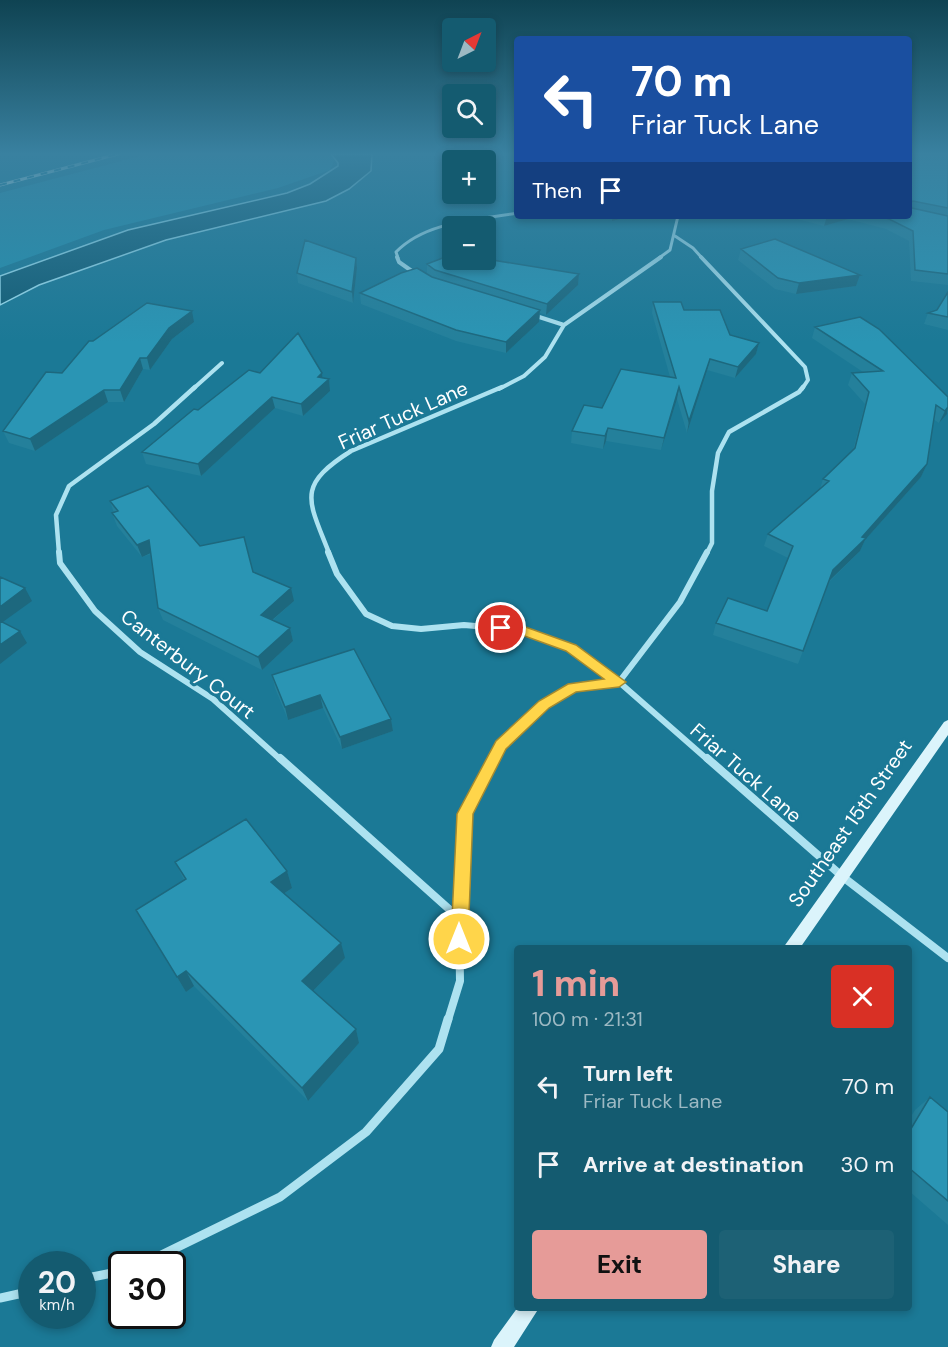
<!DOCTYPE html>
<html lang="en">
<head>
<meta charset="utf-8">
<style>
  :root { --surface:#145b70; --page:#1d6175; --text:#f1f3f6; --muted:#9db9c3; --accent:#e69b98 }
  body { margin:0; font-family:"DM Sans",sans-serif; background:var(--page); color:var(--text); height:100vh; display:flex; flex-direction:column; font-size:22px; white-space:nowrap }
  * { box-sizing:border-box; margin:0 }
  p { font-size:20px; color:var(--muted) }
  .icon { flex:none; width:33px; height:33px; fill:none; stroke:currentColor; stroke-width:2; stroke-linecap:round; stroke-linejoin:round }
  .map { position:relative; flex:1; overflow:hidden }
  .sheet { position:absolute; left:514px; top:945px; width:398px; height:366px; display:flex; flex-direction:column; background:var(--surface); border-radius:6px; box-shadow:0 3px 9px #0003 }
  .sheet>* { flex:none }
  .banner { position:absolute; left:514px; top:36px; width:398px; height:183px; border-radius:6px; box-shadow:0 3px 9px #0003; background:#1a4fa0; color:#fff; overflow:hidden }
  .needle { width:39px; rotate:42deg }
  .controls { position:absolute; left:442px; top:18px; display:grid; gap:12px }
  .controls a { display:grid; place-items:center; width:54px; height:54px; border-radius:6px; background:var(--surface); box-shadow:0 3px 9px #0003; font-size:30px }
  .speed { position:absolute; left:18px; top:1251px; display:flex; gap:12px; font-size:30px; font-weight:700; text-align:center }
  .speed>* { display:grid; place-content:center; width:78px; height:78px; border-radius:50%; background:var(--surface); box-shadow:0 3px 9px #0003; line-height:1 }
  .speed small { font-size:15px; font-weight:400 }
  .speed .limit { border:3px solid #111; border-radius:9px; background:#fff; color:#111 }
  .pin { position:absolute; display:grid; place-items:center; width:51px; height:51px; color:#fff; margin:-26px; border:3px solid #fff; border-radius:50%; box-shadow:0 2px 6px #0007 }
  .me { position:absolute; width:66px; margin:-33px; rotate:0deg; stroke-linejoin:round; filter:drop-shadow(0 0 4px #0008) }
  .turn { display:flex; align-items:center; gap:21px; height:126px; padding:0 18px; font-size:27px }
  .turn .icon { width:78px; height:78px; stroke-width:2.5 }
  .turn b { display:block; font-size:42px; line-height:51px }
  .then { display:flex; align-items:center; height:57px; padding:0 18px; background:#0003; gap:12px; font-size:22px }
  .round { display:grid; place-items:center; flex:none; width:63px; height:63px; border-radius:6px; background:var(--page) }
  .head { display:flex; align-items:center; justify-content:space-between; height:102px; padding:0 18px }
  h1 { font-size:36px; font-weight:800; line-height:45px; color:var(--accent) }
  .button { display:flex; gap:12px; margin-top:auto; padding:12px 18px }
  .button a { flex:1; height:69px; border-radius:6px; background:var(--accent); color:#111; font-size:24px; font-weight:800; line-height:69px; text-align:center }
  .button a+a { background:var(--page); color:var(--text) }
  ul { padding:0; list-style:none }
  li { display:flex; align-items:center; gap:18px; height:78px; padding:0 18px }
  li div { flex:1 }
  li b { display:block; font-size:22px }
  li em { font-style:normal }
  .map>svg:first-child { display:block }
</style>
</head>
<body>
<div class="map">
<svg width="948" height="1347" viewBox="0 0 948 1347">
  <rect width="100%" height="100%" fill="#1b7996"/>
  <path fill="#2391af" d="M148,154H337L330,170L278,188L104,230L0,268V193Z"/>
  <path fill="#125c74" stroke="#a0e1f2" stroke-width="1.5" d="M331,154H372L371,171L349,189L326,201L166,240L39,285L0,305V276L128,230L287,193L310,184L338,166V163Z"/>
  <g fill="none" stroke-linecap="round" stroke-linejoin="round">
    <path stroke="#ade2f0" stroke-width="3" d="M675,236L693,248L702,258
      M398,258L396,252C426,221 477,220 518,213
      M659,258L670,250L678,216"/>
    <path stroke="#ade2f0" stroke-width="4" d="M397,257L399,262L416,274
      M701,257L805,367L808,380L802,389
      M533,315L564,325
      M193,389L222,363
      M499,389L524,376L545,357L564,325L661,257"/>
    <path stroke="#ade2f0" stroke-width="4.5" d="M59,553L56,515L69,486L154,424L195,387
      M329,553C308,499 296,486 351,451L502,387
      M707,553L712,543V491L718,453L729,432L799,392L803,387"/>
    <path stroke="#ade2f0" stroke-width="6" d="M59,552L60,563L95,611L140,652L213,699L281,760
      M328,552L337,574L366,614L392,626L421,629L464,625L520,630L571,648L619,682L708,760
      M493,760C507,734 544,698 572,688C585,682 605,684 619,682L680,602L707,552"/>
    <path stroke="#ade2f0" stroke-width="8" d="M280,758L459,918
      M707,758L843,877L948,958
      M448,1020L460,981L459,918L465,814L494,758"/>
    <path stroke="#ade2f0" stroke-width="9" d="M143,1264L280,1197L366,1132L439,1049L448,1019
      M82,1279L122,1271
      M0,1298L32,1291"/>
    <path fill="#dbf4fb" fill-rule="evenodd" d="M948,720V735L800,948H783L944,722Z
      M518,1307L539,1308L514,1347H491L494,1340Z"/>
    <g stroke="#fff" stroke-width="3">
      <path id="rail" d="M0,185L118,154"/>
    </g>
    <use href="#rail" stroke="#1b7996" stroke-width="2" stroke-dasharray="7" stroke-linecap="butt"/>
  </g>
  <path fill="#24809b" d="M502,154H518V157Z
    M909,154H948V285L911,281L909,241L886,229L848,219L824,226L786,216H909Z
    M741,249L860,275L856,286L796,294L775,289L738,260Z
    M356,258L357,268L353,303L298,283L297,273Z
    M427,264L579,274L578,285L546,315L540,313L539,322L506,353L456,341L361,304L360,293L427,274Z
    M948,292V330L924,324L928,313L937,310Z
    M653,302L684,310L730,335L759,343L756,354L735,378L707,370L687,433L677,399L661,450L606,441L603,449L571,443L572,431L602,408L670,377L652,313Z
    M194,322L172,339L150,370L143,369L124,402H108L35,451L9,443L3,431L93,341Z
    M815,327L948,397V412L939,423L933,419L927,464L921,477L865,540L860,551L829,582L798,664L713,635L716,623L767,611L788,558L764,546L768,534L820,489L823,479L853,450L865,404L848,385L852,373L863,372L812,338Z
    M260,373L323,378L329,379L330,391L303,416L275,408L201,476L146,464L142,452L198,410Z
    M110,501L253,572L294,601L273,620L290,628L293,641L262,670L163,620L158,608L151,554L142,557L117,526L112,513H114Z
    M272,675L391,719L393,731L342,749L323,708L288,720L275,688Z
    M175,862L287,871L292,888L284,894L345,958L313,991L356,1029L359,1043L308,1101L194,986L186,992L136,910L184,880Z
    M930,1097L948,1112V1225L909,1191V1120L915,1110Z"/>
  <path fill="#1d687e" d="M613,216H631L612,221Z
    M827,216H849L848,219L824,226Z
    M356,258L357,268L353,303L352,292Z
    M579,274L578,285L546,315L547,304Z
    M860,275L856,286L796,294L799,283Z
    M540,310L539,322L506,353V342Z
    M192,311L194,322L172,339L150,370L147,358L169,328Z
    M759,343L756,354L735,378L738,367Z
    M140,358L143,369L124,402L120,390Z
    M710,359L707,370L687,433L689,421Z
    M322,373L323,384L329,379L330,391L303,416L301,404L318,377Z
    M679,387L677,399L661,450L664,438Z
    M104,390L108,402L35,451L30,439Z
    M272,397L275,408L201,476L198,464Z
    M948,407L947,414L939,423L945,411Z
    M608,428L606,441L603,449L605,436Z
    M927,464L921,477L865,540L860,551L828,582L833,570Z
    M149,540L153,552L142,557L137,545Z
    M25,588L32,601L0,624V607Z
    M291,588L294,601L264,627L261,615Z
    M290,628L293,641L262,670L258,657Z
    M20,631L27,643L0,664V645Z
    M320,695L323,708L288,720L285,707Z
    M391,719L393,731L342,749L340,737Z
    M287,871L292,888L276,899L271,882Z
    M341,943L345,958L308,996L302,981Z
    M186,971L194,986L186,992L177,977Z
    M356,1029L359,1043L308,1101L302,1088Z"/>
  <path fill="#2a95b4" stroke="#1d687e" stroke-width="1.5" d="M909,154H948V208L913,201L909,203Z
    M909,203L912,208L948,216V274L915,270L913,231L889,219L878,216H909Z
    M775,239L860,275L799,283L778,278L741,249Z
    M305,240L356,258L352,292L297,273Z
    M453,254V260L486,259L579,274L547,304L435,270L427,264Z
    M417,268L432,277L540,310L506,342L456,330L360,293L401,273Z
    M948,292V317L928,313L937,310Z
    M653,302H681L684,310H720L730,335L759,343L738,367L710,359L689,421L679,387L664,438L608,428L605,436L572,431L584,405L602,408L621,369L676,378Z
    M147,303L192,311L169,328L147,358H140L120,390H104L30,439L3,431L46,372L62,373L89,341H93Z
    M860,317L879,329L948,397V407L945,411L936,405L927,464L862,537L866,538L833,570L803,651L716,623L728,598L767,611L793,546L768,534L829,481L823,479L855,448L869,392L852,373L883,371L815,327Z
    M298,333L322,373L318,377L329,379L301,404L272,397L198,464L142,452L194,409L198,410L249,370L260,373Z
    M148,486L200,546L244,537L253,572L291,588L261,615L290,628L258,657L158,608L149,540L137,545L112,513L118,511L110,501Z
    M0,577L25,588L0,607Z
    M0,621L20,631L0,645Z
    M354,649L391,719L340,737L320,695L285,707L272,675Z
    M246,819L287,871L271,882L341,943L302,981L356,1029L302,1088L186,971L177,977L136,910L186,879L175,862Z
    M930,1097L948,1112V1201L909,1168V1132Z"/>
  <linearGradient id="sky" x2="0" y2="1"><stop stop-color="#0f4352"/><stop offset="0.45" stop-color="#3981a0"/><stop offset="1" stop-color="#3981a0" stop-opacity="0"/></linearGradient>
  <rect width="948" height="342" fill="url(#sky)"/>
  <path fill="#ffd54a" stroke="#a68a30" stroke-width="1.5" d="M501,624L520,625L576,645L626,682L619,687L576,692L549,708L506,749L473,814L468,939L466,945L459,947L453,945L451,939L457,814L496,741L539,701L568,684L604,679L566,651L519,634L497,632L495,628Z"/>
  <g text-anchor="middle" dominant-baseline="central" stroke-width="6" stroke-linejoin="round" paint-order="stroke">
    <g font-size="20" fill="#fff" stroke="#1b7996">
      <text transform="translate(403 415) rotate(-24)">Friar Tuck Lane</text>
      <text transform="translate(188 664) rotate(38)">Canterbury Court</text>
      <text transform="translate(746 773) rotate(41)">Friar Tuck Lane</text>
      <text transform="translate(850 823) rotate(-55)">Southeast 15th Street</text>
    </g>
  </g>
</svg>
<div class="controls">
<a><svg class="needle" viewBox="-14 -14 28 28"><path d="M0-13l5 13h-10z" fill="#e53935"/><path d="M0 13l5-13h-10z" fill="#9db9c3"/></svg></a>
<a><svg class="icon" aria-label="search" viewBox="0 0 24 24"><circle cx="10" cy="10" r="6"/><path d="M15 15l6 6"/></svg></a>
<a>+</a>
<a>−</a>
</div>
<div class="speed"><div>20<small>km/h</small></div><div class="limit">30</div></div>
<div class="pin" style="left:501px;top:628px;background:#d93025"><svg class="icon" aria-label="arrive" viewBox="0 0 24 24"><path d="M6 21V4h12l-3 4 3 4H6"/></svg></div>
<svg class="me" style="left:459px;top:939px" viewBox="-20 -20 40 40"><circle r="17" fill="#ffd54a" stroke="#fff" stroke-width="3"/><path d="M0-11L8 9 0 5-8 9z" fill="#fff"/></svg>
<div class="banner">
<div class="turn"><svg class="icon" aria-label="left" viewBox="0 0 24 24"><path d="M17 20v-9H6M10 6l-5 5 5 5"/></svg><div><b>70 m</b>Friar Tuck Lane</div></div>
<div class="then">Then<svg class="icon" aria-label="arrive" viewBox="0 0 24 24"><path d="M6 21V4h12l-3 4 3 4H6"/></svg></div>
</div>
<section class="sheet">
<div class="head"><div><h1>1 min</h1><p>100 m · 21:31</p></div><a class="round" style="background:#d93025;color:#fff"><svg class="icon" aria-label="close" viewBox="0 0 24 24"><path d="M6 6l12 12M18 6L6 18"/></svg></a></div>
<ul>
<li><svg class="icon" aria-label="left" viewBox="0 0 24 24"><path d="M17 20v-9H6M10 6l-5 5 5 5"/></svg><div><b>Turn left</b><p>Friar Tuck Lane</p></div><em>70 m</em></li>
<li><svg class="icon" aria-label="arrive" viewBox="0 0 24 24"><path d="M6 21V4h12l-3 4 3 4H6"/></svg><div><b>Arrive at destination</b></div><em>30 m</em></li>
</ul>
<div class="button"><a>Exit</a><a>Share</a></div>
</section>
</div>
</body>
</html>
